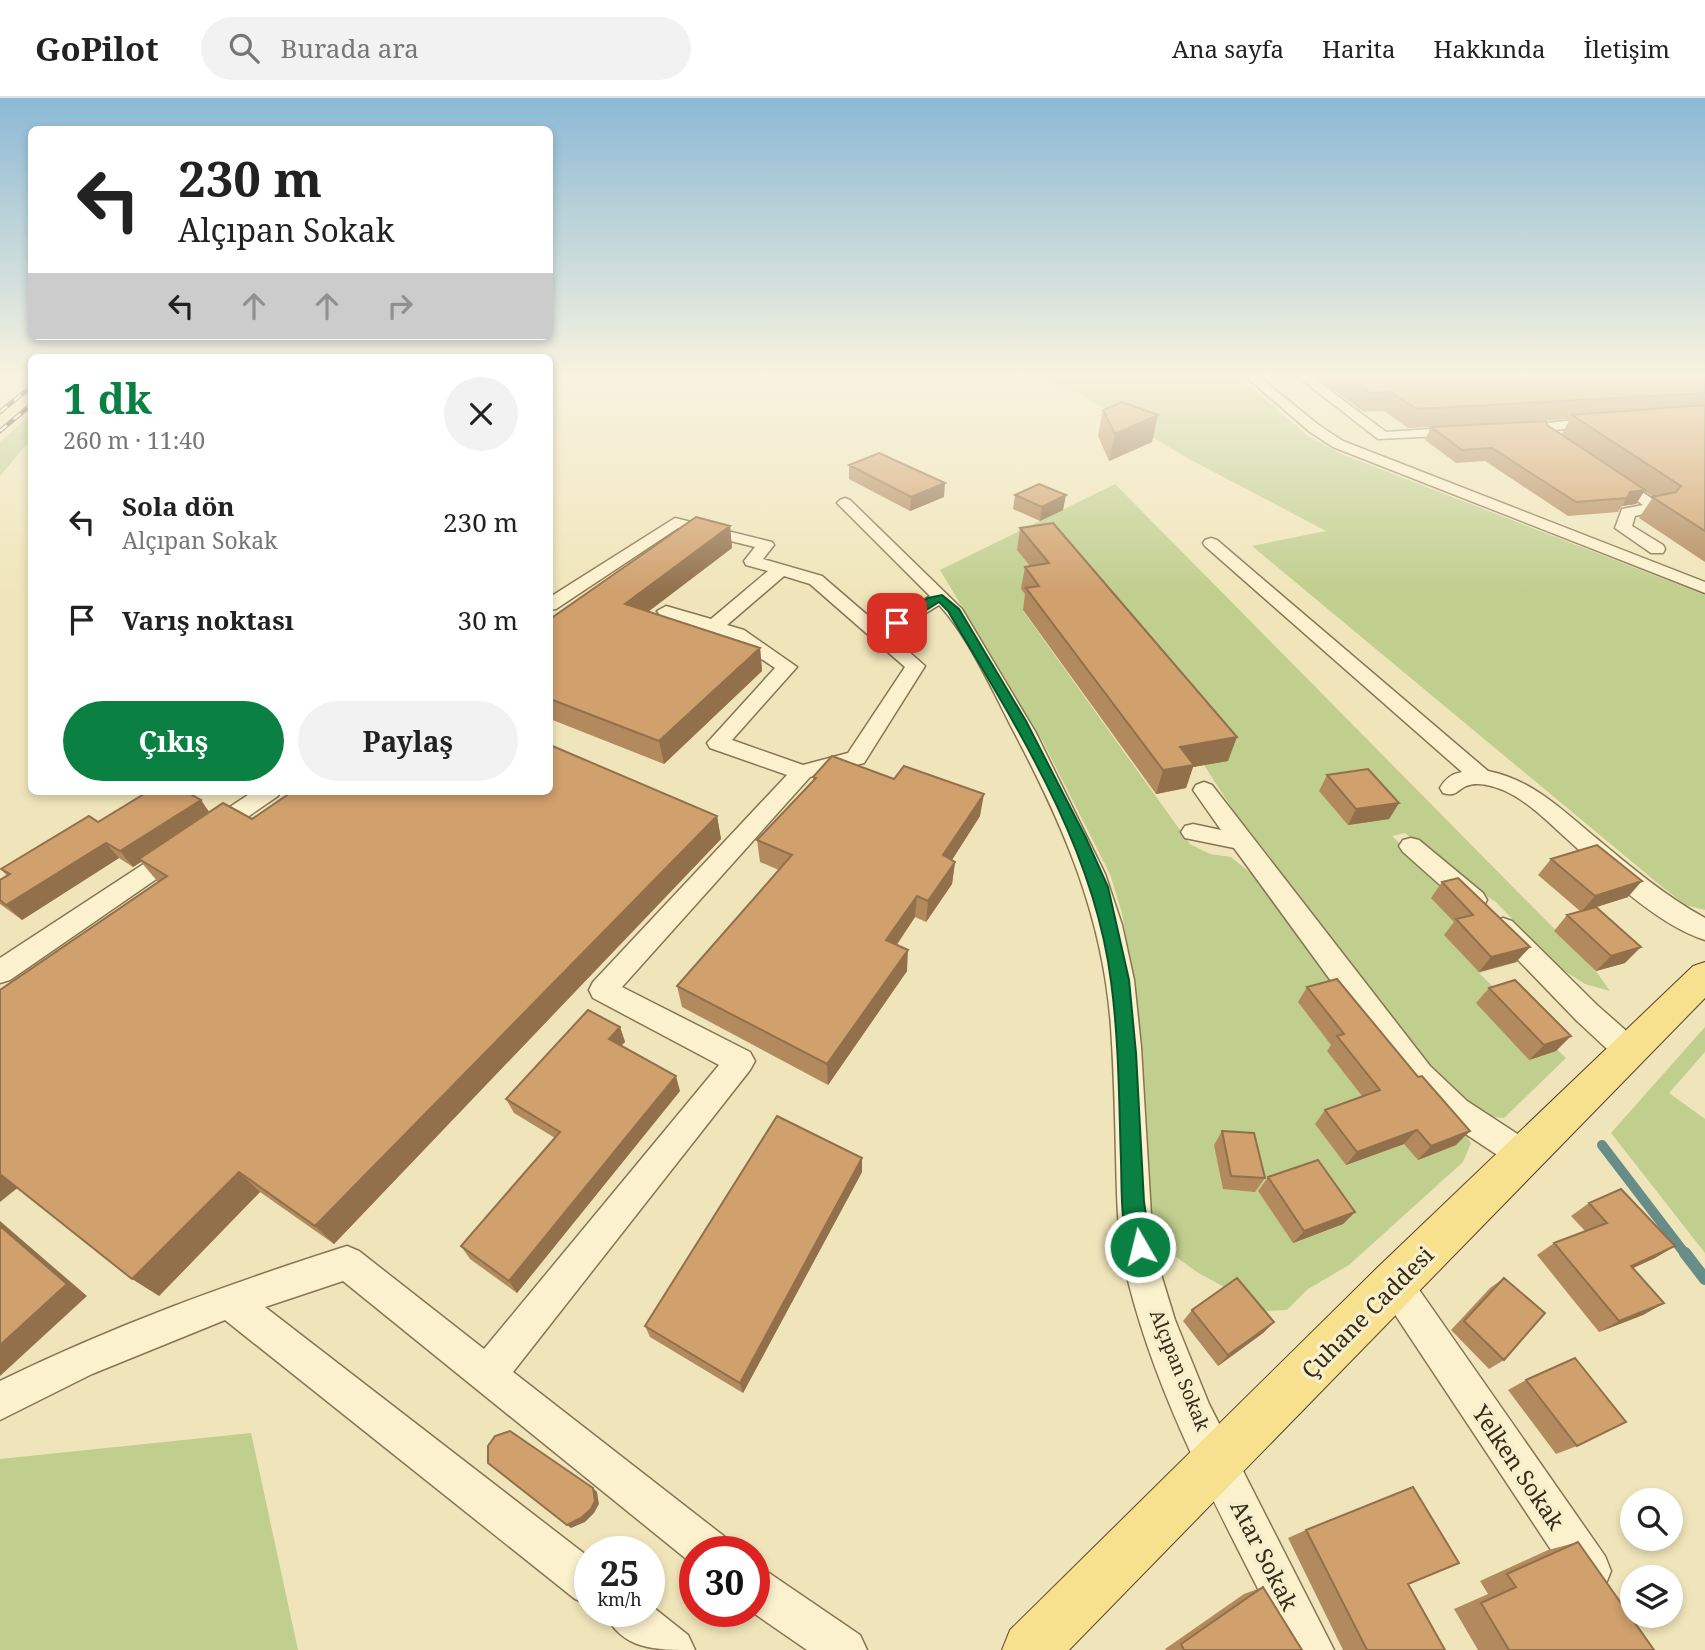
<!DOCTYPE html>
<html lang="tr">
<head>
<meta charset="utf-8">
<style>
  :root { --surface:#fff; --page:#f2f2f2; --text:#222; --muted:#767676; --line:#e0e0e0; --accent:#0b8043 }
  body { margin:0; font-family:"Noto Serif",serif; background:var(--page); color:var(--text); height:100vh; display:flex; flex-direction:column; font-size:26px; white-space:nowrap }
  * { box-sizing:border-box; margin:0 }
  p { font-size:23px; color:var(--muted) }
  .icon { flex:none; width:38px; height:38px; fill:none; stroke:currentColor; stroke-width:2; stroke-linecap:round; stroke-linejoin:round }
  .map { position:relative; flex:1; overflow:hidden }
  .panel { position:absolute; left:28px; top:256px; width:525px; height:441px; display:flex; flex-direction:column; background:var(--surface); border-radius:10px; box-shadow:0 4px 10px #0003 }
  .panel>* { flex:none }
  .top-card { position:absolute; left:28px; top:28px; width:525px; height:214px; border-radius:10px; box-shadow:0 4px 10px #0003; background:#fff; color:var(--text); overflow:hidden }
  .fabs { position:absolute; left:1620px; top:1390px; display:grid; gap:14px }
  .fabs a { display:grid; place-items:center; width:63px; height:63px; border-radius:50%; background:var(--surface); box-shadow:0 4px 10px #0003; font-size:35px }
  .speed { position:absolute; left:574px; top:1438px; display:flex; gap:14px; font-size:35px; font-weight:700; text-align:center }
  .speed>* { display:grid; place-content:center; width:91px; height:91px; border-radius:50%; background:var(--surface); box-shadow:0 4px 10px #0003; line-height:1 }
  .speed small { font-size:18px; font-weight:400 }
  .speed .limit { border:10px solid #d22; background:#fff; color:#111 }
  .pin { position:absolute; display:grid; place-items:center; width:60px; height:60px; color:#fff; margin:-30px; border-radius:14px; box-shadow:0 4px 10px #0006 }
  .me { position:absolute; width:77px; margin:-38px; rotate:352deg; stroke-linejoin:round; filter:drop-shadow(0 0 5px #0008) }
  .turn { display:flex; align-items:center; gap:24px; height:147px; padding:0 35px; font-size:32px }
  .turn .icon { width:91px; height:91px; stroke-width:2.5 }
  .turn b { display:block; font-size:49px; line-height:60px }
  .lanes { display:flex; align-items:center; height:66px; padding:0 35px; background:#0003; justify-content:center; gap:35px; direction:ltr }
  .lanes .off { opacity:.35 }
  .round { display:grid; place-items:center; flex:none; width:74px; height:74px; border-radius:37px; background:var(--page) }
  .summary { display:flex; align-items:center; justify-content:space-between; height:119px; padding:0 35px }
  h1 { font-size:42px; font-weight:700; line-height:52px; color:var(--accent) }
  .primary-button { display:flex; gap:14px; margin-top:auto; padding:14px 35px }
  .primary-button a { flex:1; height:80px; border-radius:42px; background:var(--accent); color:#fff; font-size:28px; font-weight:700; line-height:80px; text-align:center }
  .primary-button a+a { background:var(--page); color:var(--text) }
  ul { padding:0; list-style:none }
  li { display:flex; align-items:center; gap:21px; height:98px; padding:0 35px }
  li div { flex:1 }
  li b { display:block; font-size:26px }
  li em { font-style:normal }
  header { display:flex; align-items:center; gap:42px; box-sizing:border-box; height:98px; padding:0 35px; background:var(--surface); border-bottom:2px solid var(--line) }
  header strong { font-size:33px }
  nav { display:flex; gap:38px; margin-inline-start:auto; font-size:24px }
  .search { width:490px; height:63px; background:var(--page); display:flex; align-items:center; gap:18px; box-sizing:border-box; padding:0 24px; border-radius:38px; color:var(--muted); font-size:26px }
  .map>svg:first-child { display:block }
</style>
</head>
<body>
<header>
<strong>GoPilot</strong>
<div class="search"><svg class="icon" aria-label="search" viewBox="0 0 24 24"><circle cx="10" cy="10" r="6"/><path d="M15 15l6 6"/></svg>Burada ara</div>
<nav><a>Ana sayfa</a><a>Harita</a><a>Hakkında</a><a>İletişim</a></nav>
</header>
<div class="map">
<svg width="1705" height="1552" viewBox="0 0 1705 1552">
  <rect width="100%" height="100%" fill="#f0e5ba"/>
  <path fill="#c0ce8e" d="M1036,278H1238L1309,339L1339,355L1705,497V812L1686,807L1661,788L1252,448L1326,433L1189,361L1082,297Z
    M31,316V341L0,378V344Z
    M1115,386L1596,873L1610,893L1585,886L1558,869L1496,804L1446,772L1405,735L1392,738L1525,862L1479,875L1566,960L1504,1020L1486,1018L1443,987L1251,740L1204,667L1228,662L1046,488L1022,491L1036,511L1023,513L1190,746L1210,756L1231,759L1258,781L1348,908L1462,1030L1471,1045L1463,1064L1349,1167L1308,1191L1287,1212L1267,1213L1197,1174L1165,1151L1152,1115L1143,1049L1135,906L1128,852L1122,815L1110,776L1043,644L940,472Z
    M1705,929V954L1669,995L1705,1021V1155L1611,1035Z
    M251,1335L298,1552H0V1361Z"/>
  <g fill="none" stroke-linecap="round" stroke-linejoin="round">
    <path stroke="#668d87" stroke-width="10" d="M1602,1047L1686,1157"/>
    <path stroke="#668d87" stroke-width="12" d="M1685,1155L1705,1181"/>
    <g stroke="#877454" stroke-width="3">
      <path id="minor" d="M1245,278H1258L1320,328L1343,343L1705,484V495L1333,349L1310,334Z
        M1297,278H1311L1386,334L1462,329L1469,333L1462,337L1378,341Z
        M1599,320L1606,324L1604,327L1555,332L1554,334L1573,346V352H1563L1540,335L1545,325Z
        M1613,375L1665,409L1662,412L1635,418L1632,428L1663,447L1665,451L1663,455H1651L1615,430L1622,411L1643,407L1608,382L1606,379L1608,376Z
        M845,400L850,402L962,511L1036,635L1105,776L1122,827L1134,882L1141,949L1151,1117L1160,1173L1175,1222L1209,1306L1334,1552H1289C1228,1429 1156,1305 1125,1170C1117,1133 1117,1096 1116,1058C1115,1015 1114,972 1111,929C1103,818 1064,729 1013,632C994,595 967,536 939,507L890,537L925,568L864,665L810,679L622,889L750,954L755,963L750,972L513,1274L725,1439L730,1454H695V1468L343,1183L265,1209L590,1460V1507L575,1501L225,1222L92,1276L0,1322V1283C112,1228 228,1186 347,1148L359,1153L484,1251L719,967L593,900L589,892L593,884L787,677L710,650L707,645L775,570L730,540L660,517L657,513L666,508L711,521L768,473L746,467L744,463L755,449L678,430L556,511L550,512V499L675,420L772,444L774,447L763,461L822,478L880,528L930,498L837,405L840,402ZM784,478L810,486L905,569L848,655L803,667L732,642L797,569L744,532L727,527Z
        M1211,440L1217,442L1488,673C1533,682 1562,712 1596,740C1631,769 1665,798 1705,820V842C1657,827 1604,775 1567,741C1547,723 1528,703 1503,692C1493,688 1478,683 1466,688C1456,693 1456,699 1443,695L1440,690C1445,681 1451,676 1462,674L1205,448L1203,445L1205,442Z
        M1204,684L1212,687L1430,968L1467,1003L1536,1048L1541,1058L1536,1068L1525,1073L1514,1068L1455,1029L1416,994L1385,957L1234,750L1185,740L1181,734L1185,728L1193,726L1221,732L1193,692L1196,687Z
        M254,693H281L278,698L220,738L212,740L204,738L200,732L204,726Z
        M1411,740L1419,742L1483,795L1487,802L1483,809L1474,811L1465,809L1403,754L1399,748L1403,742Z
        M176,747L184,750L188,756L184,762L10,882L0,885V860L168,750Z
        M1503,820L1512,823L1597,907L1640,945L1644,954L1640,963L1630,966L1620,963L1577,923L1494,837L1490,830L1494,823Z
        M1394,1168L1406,1173L1605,1458L1611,1473L1605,1488L1590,1494L1575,1488L1382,1197L1377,1185L1382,1173Z
        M754,1469L769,1475L860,1537L867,1552H807L752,1514H754Z
        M649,1506L688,1537L695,1552C654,1552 622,1552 604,1514H649Z"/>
    </g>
    <g stroke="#544129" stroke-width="2">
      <path id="major" d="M1705,864V900L1069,1552H1002L1010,1532L1378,1169L1693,868Z"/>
    </g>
    <use href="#minor" fill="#fbf1cd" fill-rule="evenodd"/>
    <use href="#major" fill="#f7e08e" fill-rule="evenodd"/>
    <g stroke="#352a1a" stroke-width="4.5">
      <path id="rail" d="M0,314L32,288
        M0,333L32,306"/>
    </g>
    <use href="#rail" stroke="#f7eeca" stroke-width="2.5" stroke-dasharray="9" stroke-linecap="butt"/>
  </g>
  <path fill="#b38a5e" d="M1314,278H1705V464L1639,420L1653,399L1644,393L1636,406L1622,408L1618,414L1568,418L1485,363L1456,365L1425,342L1431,329L1547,327L1562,336L1570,321L1408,330L1384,313L1364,314Z
    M1103,312L1152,344L1109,363L1098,338Z
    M849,367L944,399L910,413L849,381Z
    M1015,397L1063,412L1040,423L1013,411Z
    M730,428L732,450L648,514L760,550L762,573L664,666L550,621V521Z
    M1020,430L1228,663L1193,669L1186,690L1156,696L1023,512L1025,496L1021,491L1025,469L1030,468L1017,452Z
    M1327,677L1399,705L1389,721L1348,727L1319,693Z
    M813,679L980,718L952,762L955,764L952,786L926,824L915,819L897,847L907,873L828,987L682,909L677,888L779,772L760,764L757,742L813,683Z
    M209,714L252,721L717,718L721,741L334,1146L260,1094L159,1198L158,784L141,764L133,769L119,760L22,822L0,806V782L7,778L1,771L98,724Z
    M1551,761L1628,799L1596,809L1625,865L1596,873L1554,833L1567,817L1580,813L1538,777Z
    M1442,784L1530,849L1516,864L1479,874L1444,837L1454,824L1431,800Z
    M1307,889L1456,1047L1418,1062L1404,1046L1346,1067L1315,1026L1325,1012L1362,998L1327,953L1331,947L1298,904Z
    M1489,890L1556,953L1529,962L1476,905Z
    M620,929L625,944L621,947L680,993L517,1195L470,1161L461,1148L555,1040L514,1015L506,1001Z
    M1222,1033L1265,1080L1255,1094L1223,1091L1214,1047Z
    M862,1060V1074L743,1295L650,1239L645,1228Z
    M1268,1079L1355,1114L1343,1126L1293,1145L1258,1093Z
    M1589,1105L1675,1148L1655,1160L1633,1170L1664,1205L1643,1217L1599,1234L1537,1157L1554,1145L1585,1133L1571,1118Z
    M1504,1180V1262L1489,1271L1451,1232L1490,1190Z
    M1192,1212L1274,1224L1263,1235L1218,1268L1183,1223Z
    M1526,1282L1577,1348L1556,1356L1508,1292Z
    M1306,1432L1408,1486L1445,1552H1343L1288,1440Z
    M1578,1444L1654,1552H1478L1454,1511L1488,1496L1480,1483L1548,1452Z
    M1263,1489L1302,1552H1166L1165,1551L1244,1496Z"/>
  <path fill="#92704c" d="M1158,317L1152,344L1109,363L1115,336Z
    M945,385L944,399L910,413L911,399Z
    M1645,392L1636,406L1622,408L1630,394Z
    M1066,397L1063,412L1040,423L1042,409Z
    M730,428L732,450L629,528L625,506Z
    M760,550L762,573L664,666L659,643Z
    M1237,639L1228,663L1193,669L1186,690L1156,696L1163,672L1180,649Z
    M984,696L980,718L941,779L943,757Z
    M201,702L212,718L139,761L141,764L133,769L120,753Z
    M1399,705L1389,721L1348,727L1356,711Z
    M717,718L721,741L334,1146L315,1128Z
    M106,745L119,760L22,822L6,807Z
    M955,764L952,786L926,824L928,803Z
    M1642,783L1628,799L1581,814L1595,798Z
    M917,798L915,819L885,863L886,842Z
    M1530,849L1516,864L1479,874L1491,859Z
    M1641,849L1625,865L1596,873L1611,858Z
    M908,852L907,873L828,987L827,966Z
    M620,929L625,944L614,955L609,941Z
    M1571,938L1556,953L1529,962L1544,947Z
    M676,978L680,993L517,1195L509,1183Z
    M1417,1032L1404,1046L1346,1067L1357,1054Z
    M1470,1033L1456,1047L1418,1062L1431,1048Z
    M862,1060V1074L743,1295L740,1285Z
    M239,1074L260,1094L159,1198L132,1181Z
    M0,1075L20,1088L0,1104Z
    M1355,1114L1343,1126L1293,1145L1304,1133Z
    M0,1123L87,1198L0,1278Z
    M1675,1148L1655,1160L1611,1180L1631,1168Z
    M1664,1205L1643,1217L1599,1234L1619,1223Z
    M1274,1224L1263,1235L1218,1268L1228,1257Z
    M593,1390L597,1394L599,1406L594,1415L585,1424L571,1430L567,1427Z"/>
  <path fill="#d0a06d" stroke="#92704c" stroke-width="2" d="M1346,278H1705V295L1417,311L1391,294L1371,295Z
    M1122,304L1158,317L1115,336L1103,312Z
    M1705,307V433L1652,399L1676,394L1681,388L1572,317Z
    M1546,323L1547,327L1645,392L1630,394L1627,400L1576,404L1492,350L1462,352L1431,329Z
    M879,355L945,385L911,399L849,367Z
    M1039,386L1066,397L1042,409L1015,397Z
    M696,419L730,428L625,506L760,550L659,643L550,601V521Z
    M1053,425L1237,639L1180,649L1194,667L1163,672L1026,490L1039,488L1025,469L1049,465L1020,430Z
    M550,647L717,718L315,1128L239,1074L132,1181L0,1076V892L167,778L139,761L223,705L252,721L293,693H550Z
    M832,658L894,681L904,668L984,696L943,757L955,764L928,803L917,798L886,842L908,852L827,966L677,888L792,757L757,742L816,680L813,679Z
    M1368,671L1399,705L1356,711L1327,677Z
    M149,693H185L201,702L120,753L106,745L6,807L0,802V782L10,776L1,771L89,718L98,724Z
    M1597,747L1642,783L1595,798L1551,761Z
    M1458,780L1530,849L1491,859L1456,821L1473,817L1442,784Z
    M1596,809L1641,849L1611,858L1567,817Z
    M1337,881L1418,979L1422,978L1470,1033L1431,1048L1417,1032L1357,1054L1325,1012L1380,992L1337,938L1344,936L1307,889Z
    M1515,882L1571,938L1544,947L1489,890Z
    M588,912L620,929L609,941L676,978L509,1183L461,1148L560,1034L506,1001Z
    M777,1018L862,1060L740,1285L645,1228Z
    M1222,1033L1254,1035L1265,1080L1231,1078Z
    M1318,1062L1355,1114L1304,1133L1268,1079Z
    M1621,1091L1675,1148L1631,1168L1664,1205L1619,1223L1554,1145L1607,1125L1589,1105Z
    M0,1128L67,1186L0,1247Z
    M1237,1180L1274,1224L1228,1257L1192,1212Z
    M1504,1180L1545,1215L1504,1262L1464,1223Z
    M1575,1260L1626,1324L1577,1348L1526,1282Z
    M510,1333L593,1390L595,1403L591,1411L581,1420L567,1427L488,1365V1348L495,1338Z
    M1413,1389L1459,1465L1408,1486L1445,1552H1367L1306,1432Z
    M1578,1444L1654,1552H1509L1481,1505L1516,1489L1507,1476Z
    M1263,1489L1302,1552H1184L1181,1546Z"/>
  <linearGradient id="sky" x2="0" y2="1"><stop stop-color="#8bb9d5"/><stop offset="0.56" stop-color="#f8f3e0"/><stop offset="1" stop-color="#f8f3e0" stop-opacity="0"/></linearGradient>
  <rect width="1705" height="495" fill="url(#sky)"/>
  <path fill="#0b8043" stroke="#07532c" stroke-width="2" d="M942,497L959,511L1026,623L1086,740L1108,789L1129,882L1136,955L1144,1104L1151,1149L1148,1157L1140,1160L1132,1157C1120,1129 1122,1093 1121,1063C1119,1003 1119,942 1111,883C1094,748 1016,628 948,513L939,504L901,528L891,525L928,500Z"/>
  <g text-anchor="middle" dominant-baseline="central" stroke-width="7" stroke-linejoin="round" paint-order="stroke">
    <g font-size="19" fill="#352a1a" stroke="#f7eeca">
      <text transform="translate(1180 1272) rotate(68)">Alçıpan Sokak</text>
    </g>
    <g font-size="23" fill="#352a1a" stroke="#f7eeca">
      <text transform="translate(1367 1214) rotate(-45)">Çuhane Caddesi</text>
      <text transform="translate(1519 1369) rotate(56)">Yelken Sokak</text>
      <text transform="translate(1265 1457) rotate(63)">Atar Sokak</text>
    </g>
  </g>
</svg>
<div class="fabs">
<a><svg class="icon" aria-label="search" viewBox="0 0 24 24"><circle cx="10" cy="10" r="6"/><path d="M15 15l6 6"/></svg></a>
<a><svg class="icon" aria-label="layers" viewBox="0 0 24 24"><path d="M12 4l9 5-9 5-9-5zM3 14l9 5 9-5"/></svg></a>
</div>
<div class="speed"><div>25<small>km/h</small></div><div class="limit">30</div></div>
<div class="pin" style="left:897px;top:525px;background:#d93025"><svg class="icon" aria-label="arrive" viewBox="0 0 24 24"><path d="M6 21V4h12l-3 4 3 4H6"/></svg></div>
<svg class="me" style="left:1140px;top:1149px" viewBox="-20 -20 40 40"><circle r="17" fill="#0b8043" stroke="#fff" stroke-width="3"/><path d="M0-11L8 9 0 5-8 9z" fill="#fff"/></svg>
<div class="top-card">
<div class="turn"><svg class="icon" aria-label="left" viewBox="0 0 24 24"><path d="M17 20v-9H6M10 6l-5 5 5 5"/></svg><div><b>230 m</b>Alçıpan Sokak</div></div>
<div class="lanes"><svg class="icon" aria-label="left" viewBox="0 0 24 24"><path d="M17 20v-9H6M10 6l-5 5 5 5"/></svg><svg class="icon off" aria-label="ahead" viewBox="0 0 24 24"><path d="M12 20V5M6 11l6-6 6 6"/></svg><svg class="icon off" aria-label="ahead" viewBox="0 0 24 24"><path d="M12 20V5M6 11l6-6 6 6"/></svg><svg class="icon off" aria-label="right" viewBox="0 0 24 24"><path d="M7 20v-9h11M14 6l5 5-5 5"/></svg></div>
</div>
<section class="panel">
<div class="summary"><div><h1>1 dk</h1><p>260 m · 11:40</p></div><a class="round"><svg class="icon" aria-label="close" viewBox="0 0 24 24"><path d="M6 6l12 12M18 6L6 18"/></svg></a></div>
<ul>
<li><svg class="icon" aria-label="left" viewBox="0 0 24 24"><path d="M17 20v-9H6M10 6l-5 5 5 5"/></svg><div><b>Sola dön</b><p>Alçıpan Sokak</p></div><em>230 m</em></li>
<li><svg class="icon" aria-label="arrive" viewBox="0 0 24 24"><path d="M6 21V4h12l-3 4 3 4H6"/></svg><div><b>Varış noktası</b></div><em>30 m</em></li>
</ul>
<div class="primary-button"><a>Çıkış</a><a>Paylaş</a></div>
</section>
</div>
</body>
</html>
